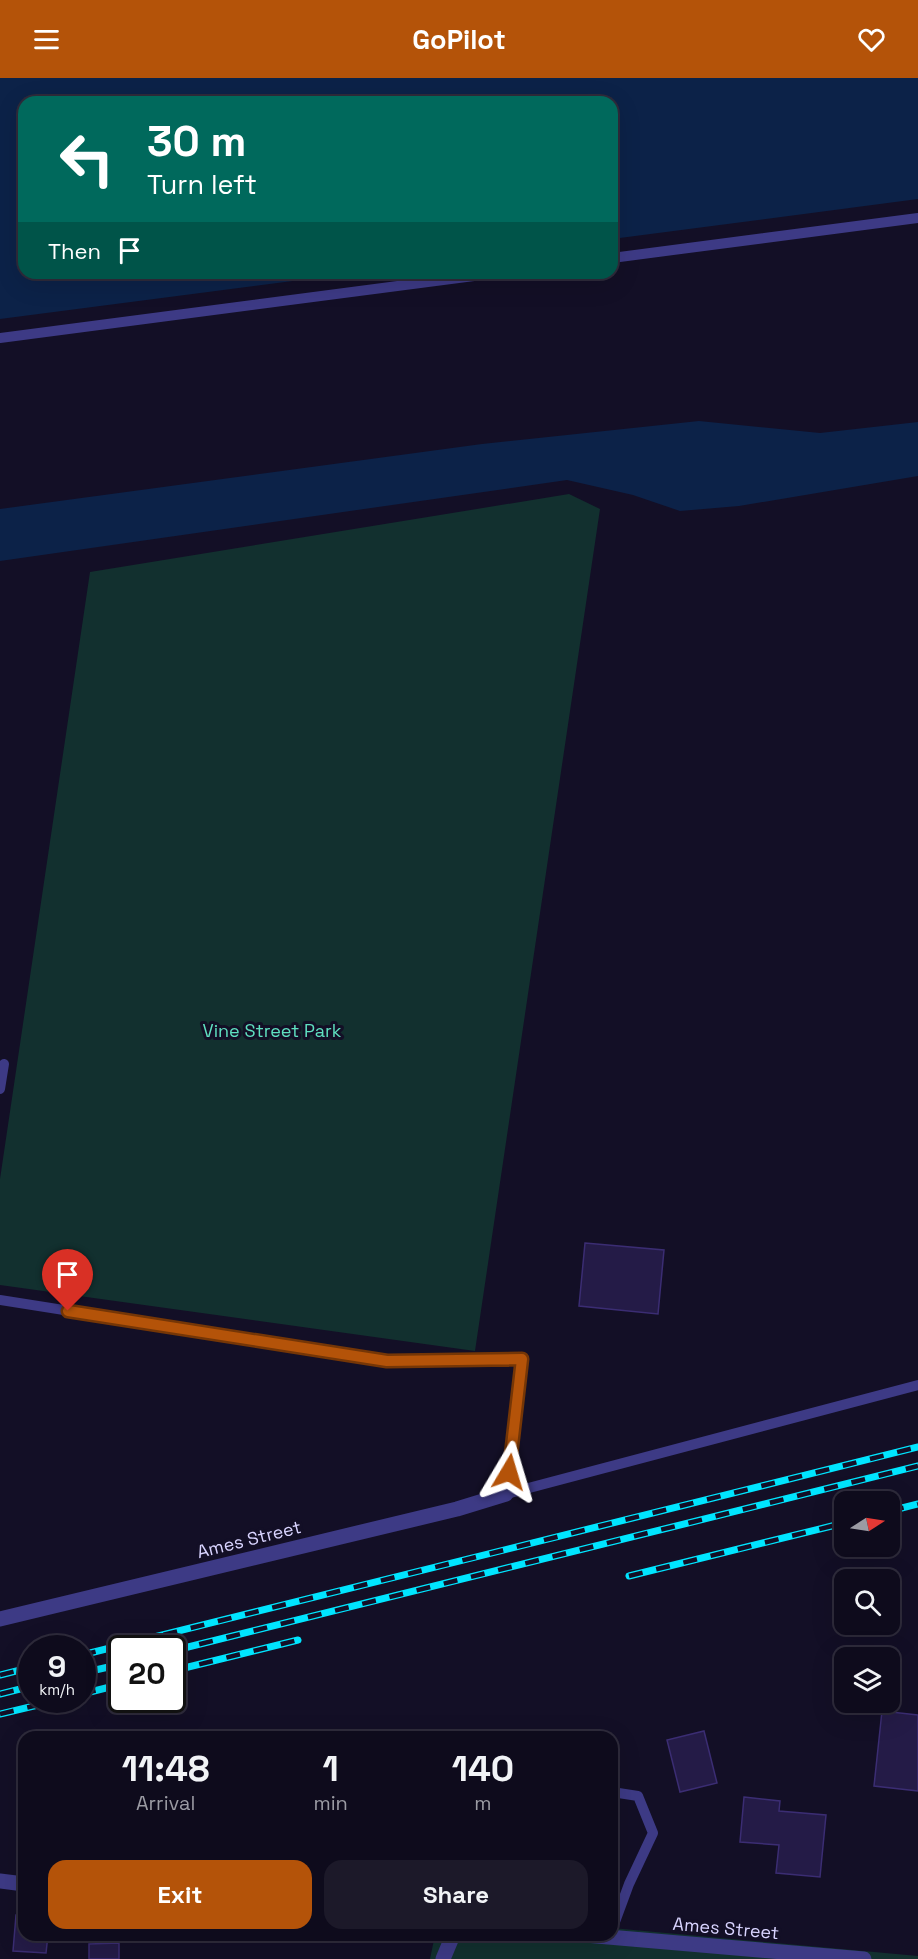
<!DOCTYPE html>
<html lang="en">
<head>
<meta charset="utf-8">
<style>
  :root { --surface:#0e0b1c; --page:#1c1929; --text:#f1f3f6; --muted:#9b9ba3; --line:#2e2b3b; --accent:#b45309 }
  body { margin:0; font-family:"Space Grotesk",sans-serif; background:var(--page); color:var(--text); height:100vh; display:flex; flex-direction:column; font-size:22px; white-space:nowrap }
  * { box-sizing:border-box; margin:0 }
  p { font-size:20px; color:var(--muted) }
  .icon { flex:none; width:33px; height:33px; fill:none; stroke:currentColor; stroke-width:2; stroke-linecap:round; stroke-linejoin:round }
  .map { position:relative; flex:1; overflow:hidden }
  .panel { position:absolute; left:18px; top:1653px; width:600px; height:210px; display:flex; flex-direction:column; background:var(--surface); border-radius:18px; box-shadow:0 6px 24px #0002,0 0 0 2px var(--line) }
  .panel>* { flex:none }
  .guide { position:absolute; left:18px; top:18px; width:600px; height:183px; border-radius:18px; box-shadow:0 6px 24px #0002,0 0 0 2px var(--line); background:#00695c; color:#fff; overflow:hidden }
  .needle { width:39px; rotate:78deg }
  .controls { position:absolute; left:834px; top:1413px; display:grid; gap:12px }
  .controls a { display:grid; place-items:center; width:66px; height:66px; border-radius:12px; background:var(--surface); box-shadow:0 6px 24px #0002,0 0 0 2px var(--line); font-size:30px }
  .speed { position:absolute; left:18px; top:1557px; display:flex; gap:12px; font-size:30px; font-weight:700; text-align:center }
  .speed>* { display:grid; place-content:center; width:78px; height:78px; border-radius:50%; background:var(--surface); box-shadow:0 6px 24px #0002,0 0 0 2px var(--line); line-height:1 }
  .speed small { font-size:15px; font-weight:400 }
  .speed .limit { border:3px solid #111; border-radius:9px; background:#fff; color:#111 }
  .pin { position:absolute; display:grid; place-items:center; width:51px; height:51px; color:#fff; margin:-62px -26px; border-radius:50% 50% 50% 0; rotate:-45deg; box-shadow:0 0 6px #0007 }
  .pin .icon { rotate:45deg }
  .me { position:absolute; width:66px; margin:-33px; rotate:7deg; stroke-linejoin:round; filter:drop-shadow(0 0 4px #0008) }
  .turn { display:flex; align-items:center; gap:21px; height:126px; padding:0 30px; font-size:27px }
  .turn .icon { width:78px; height:78px; stroke-width:2.5 }
  .turn b { display:block; font-size:42px; line-height:51px }
  .then { display:flex; align-items:center; height:57px; padding:0 30px; background:#0003; gap:12px; font-size:22px }
  .eta { display:flex; justify-content:space-evenly; align-items:center; height:102px; text-align:center }
  .eta b { font-size:36px; font-weight:700; line-height:42px }
  .cta { display:flex; gap:12px; margin-top:auto; padding:12px 30px }
  .cta a { flex:1; height:69px; border-radius:18px; background:var(--accent); color:#fff; font-size:24px; font-weight:700; line-height:69px; text-align:center }
  .cta a+a { background:var(--page); color:var(--text) }
  header { display:flex; justify-content:space-between; align-items:center; height:78px; padding:0 30px; background:var(--accent); color:#fff; font-size:27px; font-weight:700 }
  .map>svg:first-child { display:block }
</style>
</head>
<body>
<header><svg class="icon" aria-label="menu" viewBox="0 0 24 24"><path d="M4 6h16M4 12h16M4 18h16"/></svg>GoPilot<svg class="icon" aria-label="heart" viewBox="0 0 24 24"><path d="M12 20l-8-8c-3-5 5-10 8-4 3-6 11-1 8 4z"/></svg></header>
<div class="map">
<svg width="918" height="1881" viewBox="0 0 918 1881">
  <rect width="100%" height="100%" fill="#130f26"/>
  <path fill="#12302f" d="M569,416L600,431L475,1273L0,1207V1101L90,494Z
    M612,1850L918,1878V1881H430L435,1857H612Z"/>
  <path fill="#0c2248" d="M0,0H918V121L612,161V24H24V195H355L0,241Z
    M699,343L820,355L918,344V398L739,428L680,433L633,417L567,402L0,483V431L482,366Z"/>
  <path fill="#241b47" stroke="#3b2d73" stroke-width="1.5" d="M585,1165L664,1172L658,1236L579,1228Z
    M882,1633L918,1637V1713L874,1708Z
    M704,1653L717,1705L680,1714L667,1662Z
    M744,1719L780,1723L779,1733L826,1737L820,1799L776,1795L779,1767L740,1764Z
    M16,1837L24,1838V1857H48L46,1875L13,1873Z
    M119,1865V1881H89V1866Z"/>
  <g fill="none" stroke-linecap="round" stroke-linejoin="round">
    <path stroke="#3d3a85" stroke-width="10" d="M612,180L918,140
      M0,260L497,195
      M0,1011L4,986
      M0,1222L387,1283L522,1282L506,1416L918,1307
      M612,1714L638,1718L653,1755L629,1806L612,1852"/>
    <path stroke="#3d3a85" stroke-width="15" d="M0,1541L457,1431L506,1416
      M0,1803L24,1806
      M585,1857L864,1881
      M443,1881L453,1857"/>
    <g stroke="#00e5ff" stroke-width="7">
      <path id="rail" d="M890,1433L918,1426
        M629,1498L844,1445
        M172,1573L918,1388
        M82,1577L918,1369
        M172,1593L298,1562
        M82,1595L122,1586
        M0,1597L32,1589
        M0,1616L32,1608
        M82,1616L122,1606
        M0,1636L59,1622"/>
    </g>
    <use href="#rail" stroke="#130f26" stroke-width="4.5" stroke-dasharray="14" stroke-linecap="butt"/>
  </g>
  <g fill="none" stroke-linecap="round" stroke-linejoin="round">
    <g stroke="#753606" stroke-width="15">
      <path id="route" d="M68,1233L387,1283L522,1281L509,1394"/>
    </g>
    <use href="#route" stroke="#b45309" stroke-width="10"/>
  </g>
  <g text-anchor="middle" dominant-baseline="central" stroke-width="6" stroke-linejoin="round" paint-order="stroke">
    <g font-size="18" fill="#5fe0c0" stroke="#130f26">
      <text x="272" y="952">Vine Street Park</text>
    </g>
    <g font-size="18" fill="#d9d4ff" stroke="#130f26">
      <text transform="translate(249 1461) rotate(-14)">Ames Street</text>
      <text transform="translate(726 1850) rotate(5)">Ames Street</text>
    </g>
  </g>
</svg>
<div class="controls">
<a><svg class="needle" viewBox="-14 -14 28 28"><path d="M0-13l5 13h-10z" fill="#e53935"/><path d="M0 13l5-13h-10z" fill="#9b9ba3"/></svg></a>
<a><svg class="icon" aria-label="search" viewBox="0 0 24 24"><circle cx="10" cy="10" r="6"/><path d="M15 15l6 6"/></svg></a>
<a><svg class="icon" aria-label="layers" viewBox="0 0 24 24"><path d="M12 4l9 5-9 5-9-5zM3 14l9 5 9-5"/></svg></a>
</div>
<div class="speed"><div>9<small>km/h</small></div><div class="limit">20</div></div>
<div class="pin" style="left:68px;top:1233px;background:#d93025"><svg class="icon" aria-label="arrive" viewBox="0 0 24 24"><path d="M6 21V4h12l-3 4 3 4H6"/></svg></div>
<svg class="me" style="left:509px;top:1394px" viewBox="-20 -20 40 40"><path d="M0-17L14 15 0 8-14 15z" fill="#b45309" stroke="#fff" stroke-width="4"/></svg>
<div class="guide">
<div class="turn"><svg class="icon" aria-label="left" viewBox="0 0 24 24"><path d="M17 20v-9H6M10 6l-5 5 5 5"/></svg><div><b>30 m</b>Turn left</div></div>
<div class="then">Then<svg class="icon" aria-label="arrive" viewBox="0 0 24 24"><path d="M6 21V4h12l-3 4 3 4H6"/></svg></div>
</div>
<section class="panel">
<div class="eta">
<div><b>11:48</b><p>Arrival</p></div>
<div><b>1</b><p>min</p></div>
<div><b>140</b><p>m</p></div>
</div>
<div class="cta"><a>Exit</a><a>Share</a></div>
</section>
</div>
</body>
</html>
